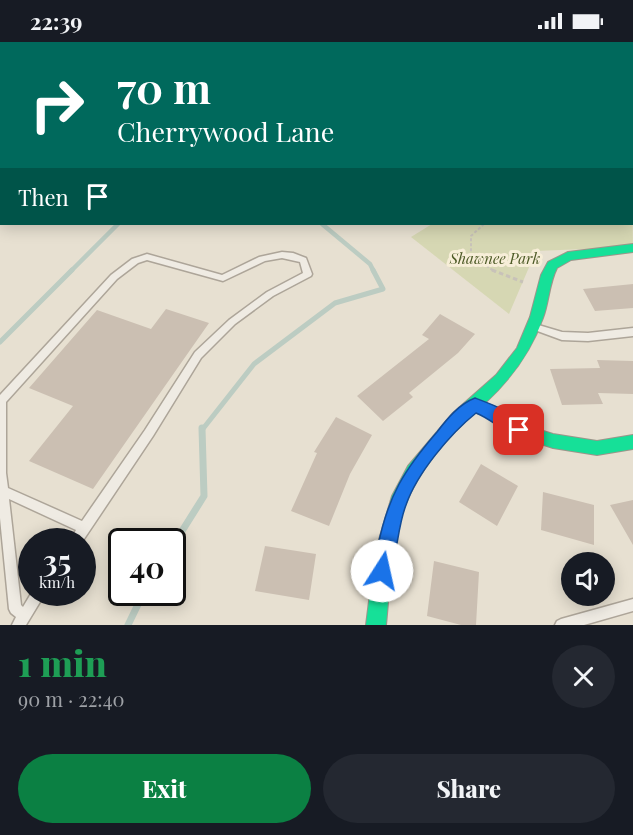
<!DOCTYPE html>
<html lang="en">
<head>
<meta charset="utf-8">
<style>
  :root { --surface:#171b24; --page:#242831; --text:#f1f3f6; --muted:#9ea1a6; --accent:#0b8043 }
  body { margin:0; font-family:"Playfair Display",serif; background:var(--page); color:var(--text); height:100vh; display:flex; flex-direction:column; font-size:22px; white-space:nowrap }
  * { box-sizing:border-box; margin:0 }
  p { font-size:20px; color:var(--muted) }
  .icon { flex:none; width:33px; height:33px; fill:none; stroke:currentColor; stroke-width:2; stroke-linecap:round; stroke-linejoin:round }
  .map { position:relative; height:583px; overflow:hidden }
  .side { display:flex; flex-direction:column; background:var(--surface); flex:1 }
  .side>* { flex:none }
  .hud { position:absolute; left:0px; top:0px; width:633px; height:183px; box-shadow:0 3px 15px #0003; background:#00695c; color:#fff; overflow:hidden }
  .controls { position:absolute; left:561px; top:510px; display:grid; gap:12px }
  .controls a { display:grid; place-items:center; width:54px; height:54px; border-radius:50%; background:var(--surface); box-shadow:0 3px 15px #0003; font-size:30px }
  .speed { position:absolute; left:18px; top:486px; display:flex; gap:12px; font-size:30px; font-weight:700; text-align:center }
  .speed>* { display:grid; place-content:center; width:78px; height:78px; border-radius:50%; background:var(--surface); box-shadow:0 3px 15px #0003; line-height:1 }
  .speed small { font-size:15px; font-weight:400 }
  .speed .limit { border:3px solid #111; border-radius:9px; background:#fff; color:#111 }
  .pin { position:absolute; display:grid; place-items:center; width:51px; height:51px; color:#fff; margin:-26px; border-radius:12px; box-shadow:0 3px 9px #0006 }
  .me { position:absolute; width:66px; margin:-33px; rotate:10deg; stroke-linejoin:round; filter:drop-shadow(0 0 4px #0008) }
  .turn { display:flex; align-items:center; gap:21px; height:126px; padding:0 18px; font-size:27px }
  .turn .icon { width:78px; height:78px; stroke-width:2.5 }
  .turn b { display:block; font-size:42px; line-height:51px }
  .then { display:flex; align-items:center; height:57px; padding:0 18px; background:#0003; gap:12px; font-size:22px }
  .round { display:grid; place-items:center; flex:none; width:63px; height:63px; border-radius:32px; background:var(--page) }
  .headline { display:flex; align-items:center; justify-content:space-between; height:102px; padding:0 18px }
  h1 { font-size:36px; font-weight:800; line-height:45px; color:#1e9e55 }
  .primary-button { display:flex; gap:12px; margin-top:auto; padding:12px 18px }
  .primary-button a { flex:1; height:69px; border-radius:36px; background:var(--accent); color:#fff; font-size:24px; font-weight:800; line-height:69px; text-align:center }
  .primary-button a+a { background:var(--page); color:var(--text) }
  .status { display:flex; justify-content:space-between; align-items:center; height:42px; padding:0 30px; background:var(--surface); direction:ltr }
  .status svg { height:16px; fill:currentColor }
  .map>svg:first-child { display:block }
</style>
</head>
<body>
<div class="status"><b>22:39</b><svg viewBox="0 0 49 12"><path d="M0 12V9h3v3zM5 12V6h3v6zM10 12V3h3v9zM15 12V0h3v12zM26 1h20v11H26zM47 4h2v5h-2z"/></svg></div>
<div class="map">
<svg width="633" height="583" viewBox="0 0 633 583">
  <rect width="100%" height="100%" fill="#e7e0d1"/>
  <path fill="#e6dfc2" d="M38,0H633V53L632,2Z"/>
  <path fill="#d6d7b3" d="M632,134L633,205L536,209L509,272L411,195L432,182H632Z"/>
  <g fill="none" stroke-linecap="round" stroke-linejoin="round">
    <path stroke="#bcccc2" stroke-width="4.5" d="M322,182L370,222L374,230
      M70,230L118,182"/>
    <path stroke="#bcccc2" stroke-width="5" d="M0,300L72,228
      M202,388L254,322L335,261L383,247L373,228"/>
    <path stroke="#bcccc2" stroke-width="7" d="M172,505L204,454L202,386
      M128,583L144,550"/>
  </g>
  <path fill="#cbbfb2" d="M633,242V266L595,269L583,247Z
    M166,267L209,281L93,447L29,419L73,364L29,346L97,268L151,287Z
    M440,272L475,292L458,311L409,351L413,355L383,379L357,354L429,297L422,293Z
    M597,318L633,319V352L598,351L603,362L562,363L550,327L600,326Z
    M336,375L372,393L350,432L329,484L291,469L317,411L314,410Z
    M481,422L518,444L497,484L459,460Z
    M543,450L594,463V503L541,488Z
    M633,458V503L610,463Z
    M265,504L316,512L309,558L255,549Z
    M434,519L479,530L476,583H461L427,574Z"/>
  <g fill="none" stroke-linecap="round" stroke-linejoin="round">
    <g stroke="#ada599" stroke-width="3">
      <path id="lane" d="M282,210L293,211L306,216L312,232L311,234L273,254L235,282L201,316L153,394L82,500H69L76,488L9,457L21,563L23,565L32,550H46L26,583H12L16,575L11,571L9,567L0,476V353L111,233L132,217L147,212L222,233L259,215ZM282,216L300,220L303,231L267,250L229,278L195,310L145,388L82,479L8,446L6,431V360L117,237L138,221L147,218L223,239L265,219Z
        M535,282L562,290L588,291L633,286V294L588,299L562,298L532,287L531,285L532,283Z
        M633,557V569L584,583H555L557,579L561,577Z"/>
    </g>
    <g stroke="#ada599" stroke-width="3">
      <path id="street" d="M0,24H2V30H0Z"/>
    </g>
    <g stroke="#9c958a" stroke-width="2">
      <path id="fast" d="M21,0H29L20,2Z
        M0,31H2L0,39Z
        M633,202V210L571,218L557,226C549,242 549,260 543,276C531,310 512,336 485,361L501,367L524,383L553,392L597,399L633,393V407L597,413L553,406L514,393L491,377L475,370C449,394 420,427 406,461C391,499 390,543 386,583H366L375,511L392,454L408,424L453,371L496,333L517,306L530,275L541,233L548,220L568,210Z"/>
    </g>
    <path stroke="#c8c2b9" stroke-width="2" stroke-dasharray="3 2" stroke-linecap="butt" d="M484,182L471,194V212L495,230"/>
    <path stroke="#c8c2b9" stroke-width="3" stroke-dasharray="4.5 3" stroke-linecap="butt" d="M492,228L523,240"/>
    <use href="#lane" fill="#efebe3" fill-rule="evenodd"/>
    <use href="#street" fill="#efebe3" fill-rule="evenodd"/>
    <use href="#fast" fill="#16e098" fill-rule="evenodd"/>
  </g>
  <path fill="#1a73e8" stroke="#114b97" stroke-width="1.5" d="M475,356C491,362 519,372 526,388L524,393L519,395C504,390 491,377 476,371C450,392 417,431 406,463C397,486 398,513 388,535L382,538L375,535C371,525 376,514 378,504C388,454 404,428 437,390C447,377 459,362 475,356Z"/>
  <g text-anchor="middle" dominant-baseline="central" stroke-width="6" stroke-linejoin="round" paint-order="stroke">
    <g font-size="15" font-style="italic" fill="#4d5a26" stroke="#f7eed8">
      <text x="495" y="216">Shawnee Park</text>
    </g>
  </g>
</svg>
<div class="controls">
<a><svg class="icon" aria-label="sound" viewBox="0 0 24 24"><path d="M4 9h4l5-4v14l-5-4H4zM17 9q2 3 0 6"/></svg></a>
</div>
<div class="speed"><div>35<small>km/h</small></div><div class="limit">40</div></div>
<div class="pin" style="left:519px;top:388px;background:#d93025"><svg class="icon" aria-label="arrive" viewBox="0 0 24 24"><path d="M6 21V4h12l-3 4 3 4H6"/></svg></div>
<svg class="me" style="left:382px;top:529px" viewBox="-20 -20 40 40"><circle r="19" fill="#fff"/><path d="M0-13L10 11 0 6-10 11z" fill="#1a73e8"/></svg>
<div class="hud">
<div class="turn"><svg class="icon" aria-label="right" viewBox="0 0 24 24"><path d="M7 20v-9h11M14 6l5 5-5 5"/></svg><div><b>70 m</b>Cherrywood Lane</div></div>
<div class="then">Then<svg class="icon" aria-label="arrive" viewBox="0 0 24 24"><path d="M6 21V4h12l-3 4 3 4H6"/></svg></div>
</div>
</div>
<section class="side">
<div class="headline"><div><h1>1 min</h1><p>90 m · 22:40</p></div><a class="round"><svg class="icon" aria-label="close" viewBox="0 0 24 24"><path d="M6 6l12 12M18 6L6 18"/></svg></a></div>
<div class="primary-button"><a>Exit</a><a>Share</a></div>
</section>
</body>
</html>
